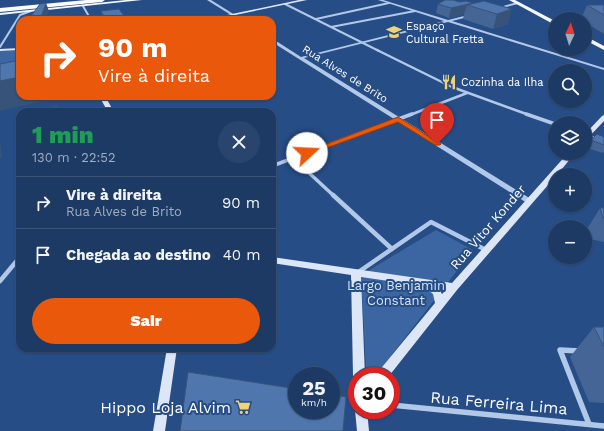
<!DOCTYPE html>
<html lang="pt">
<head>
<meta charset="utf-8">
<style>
  :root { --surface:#1d3a64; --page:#2a456d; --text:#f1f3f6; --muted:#a0adbf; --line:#3b5478; --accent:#ea580c }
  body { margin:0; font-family:"Work Sans",sans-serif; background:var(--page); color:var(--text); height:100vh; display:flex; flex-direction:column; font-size:15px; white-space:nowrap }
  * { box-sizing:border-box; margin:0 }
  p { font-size:13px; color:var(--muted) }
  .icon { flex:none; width:22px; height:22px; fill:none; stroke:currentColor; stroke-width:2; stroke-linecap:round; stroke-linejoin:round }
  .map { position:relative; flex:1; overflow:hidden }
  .drawer { position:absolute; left:16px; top:108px; width:260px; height:244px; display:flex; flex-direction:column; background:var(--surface); border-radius:12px; box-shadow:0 1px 3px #0004,0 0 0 1px var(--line) }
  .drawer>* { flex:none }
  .guide { position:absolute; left:16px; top:16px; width:260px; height:84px; border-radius:12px; box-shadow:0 1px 3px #0004,0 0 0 1px var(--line); background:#ea580c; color:#fff; overflow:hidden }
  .needle { width:26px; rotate:4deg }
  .fabs { position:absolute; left:548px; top:12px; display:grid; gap:8px }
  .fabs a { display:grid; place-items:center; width:44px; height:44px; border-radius:50%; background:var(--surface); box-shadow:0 1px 3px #0004,0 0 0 1px var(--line); font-size:20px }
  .speed { position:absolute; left:288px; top:367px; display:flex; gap:8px; font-size:20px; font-weight:700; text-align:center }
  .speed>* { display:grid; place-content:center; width:52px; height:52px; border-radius:50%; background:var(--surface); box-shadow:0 1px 3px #0004,0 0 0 1px var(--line); line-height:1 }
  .speed small { font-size:10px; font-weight:400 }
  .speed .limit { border:6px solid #d22; background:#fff; color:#111 }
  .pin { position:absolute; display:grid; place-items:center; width:34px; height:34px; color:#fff; margin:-41px -17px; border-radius:50% 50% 50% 0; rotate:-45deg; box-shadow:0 0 4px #0007 }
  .pin .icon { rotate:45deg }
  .me { position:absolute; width:44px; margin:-22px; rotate:70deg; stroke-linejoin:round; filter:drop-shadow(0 0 3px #0008) }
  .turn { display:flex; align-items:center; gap:14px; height:84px; padding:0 16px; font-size:18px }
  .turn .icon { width:52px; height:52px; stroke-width:2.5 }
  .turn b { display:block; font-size:28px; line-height:34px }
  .round { display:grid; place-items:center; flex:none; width:42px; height:42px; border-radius:21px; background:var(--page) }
  .summary { display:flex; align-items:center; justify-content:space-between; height:68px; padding:0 16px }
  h1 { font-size:24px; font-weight:800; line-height:30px; color:#1e9e55 }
  .button { display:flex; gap:8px; margin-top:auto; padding:8px 16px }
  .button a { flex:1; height:46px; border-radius:24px; background:var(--accent); color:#fff; font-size:16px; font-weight:800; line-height:46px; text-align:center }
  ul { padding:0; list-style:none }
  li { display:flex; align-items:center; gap:12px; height:52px; padding:0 16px; border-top:1px solid var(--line) }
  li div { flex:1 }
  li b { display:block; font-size:15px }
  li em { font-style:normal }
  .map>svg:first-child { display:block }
</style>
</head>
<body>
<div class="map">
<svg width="604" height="431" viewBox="0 0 604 431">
  <rect width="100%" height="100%" fill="#274d86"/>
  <path fill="#3b66a2" d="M20,50V65L0,93V51Z
    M436,230L473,250L377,374L370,375L366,370L361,275Z"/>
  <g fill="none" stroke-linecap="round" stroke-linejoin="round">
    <path stroke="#b2c8e8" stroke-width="2" d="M285,4L379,51
      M83,6L91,20
      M316,19L389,3
      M331,27L415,11
      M0,47L20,15L31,11"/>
    <path stroke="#b2c8e8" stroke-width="2.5" d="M377,50L452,87L529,115
      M410,115L467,93"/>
    <path stroke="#b2c8e8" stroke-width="3.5" d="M526,114L555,124
      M585,135L604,142
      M293,158L334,196
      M272,166L412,114"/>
    <path stroke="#b2c8e8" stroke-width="4.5" d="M333,195L392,249
      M357,273L431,222L486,250
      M0,281L20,257"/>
    <path stroke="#b2c8e8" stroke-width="5.5" d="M580,351L560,350L589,424
      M391,405L604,426"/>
    <path fill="#b2c8e8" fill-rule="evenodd" d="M207,0H211L243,20H239Z
      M378,0H383L448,20L472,14V16L452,21L604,68V70L448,22L304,58L531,199L532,201L531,203H527L272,42V39H273L301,57L444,21Z
      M517,2L518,4L495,10L493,9Z"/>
    <path fill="#dce6f7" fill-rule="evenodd" d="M299,0H307L211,20H203Z
      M20,48V50L0,51V49Z
      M99,96H105L114,112H108Z
      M604,115V121L587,139L585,140V134L602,116Z
      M568,153H575L557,175H555V177L457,290L389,376H376L378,372L435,303L433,294L423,286L361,277L365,376H357V380H355L353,376L351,275L272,263V257L452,283ZM439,289L446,290L442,294Z
      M167,348H177L165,431H153Z
      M357,406V410H367L369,431H357L355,410Z"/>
    <path fill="#f4f7fe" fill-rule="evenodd" d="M126,0H142L0,15V13Z
      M509,0H515L555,21V25Z
      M585,36L604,46V50L585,40Z"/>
    <path fill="#fafbfe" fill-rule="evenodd" d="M86,0H105L102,2L0,12V8Z"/>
  </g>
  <path fill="#446595" d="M484,1L508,24L493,29L463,19L464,14L449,18L436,13L438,4L460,2L473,3Z
    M587,5H604V34L585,22V19H581Z
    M119,9L127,20H103L101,11Z
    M20,32V44L17,36Z
    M604,137V152L603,153L587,148L591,140Z
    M600,208H604V242L590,239L587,229Z
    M594,327H604V403L589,402L570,357Z"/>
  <path fill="#375379" d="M46,3L49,11L46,20H40Z
    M467,5L464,14L449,18L451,8Z
    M512,9L508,24L493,29L497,14Z
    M20,77V96H65L0,111V81Z
    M0,138L2,158H0Z"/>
  <path fill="#4f76ad" stroke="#375379" d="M445,0H453L460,2L466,1L473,3L451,8L438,4Z
    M484,1L512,9L497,14L467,5Z
    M46,3L40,20H28L40,4Z
    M587,5H604V15Z
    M119,9L127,20H106L101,11Z
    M20,32V36H17Z
    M20,60V77L0,81V64Z
    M57,106L59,112H29Z
    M597,134L604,137V145L591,140Z
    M600,208H604V218H603Z
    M594,327H604V347Z
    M188,372L297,389V410H331V394L346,397L343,431H180Z"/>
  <path fill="#ea580c" stroke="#983908" d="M398,117L441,144L440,145H435L398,122L310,154L307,155L303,153Z"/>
  <defs>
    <g id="university-bare" transform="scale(1.2)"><path d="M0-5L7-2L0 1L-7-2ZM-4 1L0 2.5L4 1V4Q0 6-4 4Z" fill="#f0d277" stroke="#274d86" stroke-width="2.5" paint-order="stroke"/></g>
    <g id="restaurant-bare" transform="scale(1.2)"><path d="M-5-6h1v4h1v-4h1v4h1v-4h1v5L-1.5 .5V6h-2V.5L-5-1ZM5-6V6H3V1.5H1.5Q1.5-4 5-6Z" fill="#f0d277" stroke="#274d86" stroke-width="2.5" paint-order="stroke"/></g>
    <g id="supermarket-bare" transform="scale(1.2)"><path d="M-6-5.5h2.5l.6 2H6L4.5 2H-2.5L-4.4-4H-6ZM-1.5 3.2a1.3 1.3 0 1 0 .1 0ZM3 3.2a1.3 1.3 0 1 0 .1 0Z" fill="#f0d277" stroke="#274d86" stroke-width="2.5" paint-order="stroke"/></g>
  </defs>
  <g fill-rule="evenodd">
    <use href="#university-bare" x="394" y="32"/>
    <use href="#restaurant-bare" x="449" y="82"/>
    <use href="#supermarket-bare" x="243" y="407"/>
  </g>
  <g text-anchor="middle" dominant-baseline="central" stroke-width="4" stroke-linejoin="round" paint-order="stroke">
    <g font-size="11" fill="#fff" stroke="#274d86" text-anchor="start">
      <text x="406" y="26">Espaço<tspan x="406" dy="13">Cultural Fretta</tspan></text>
      <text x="461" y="82">Cozinha da Ilha</text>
    </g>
    <g font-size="11" fill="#fff" stroke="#274d86">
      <text transform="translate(345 74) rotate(32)">Rua Alves de Brito</text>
    </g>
    <g font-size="13" fill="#fff" stroke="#274d86">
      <text transform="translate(488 227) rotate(-49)">Rua Vitor Konder</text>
    </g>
    <g font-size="13" fill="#d5e3f6" stroke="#274d86">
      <text x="396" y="285">Largo Benjamin<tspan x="396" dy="15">Constant</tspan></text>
    </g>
    <g font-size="16" fill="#fff" stroke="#274d86">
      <text transform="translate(499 403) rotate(5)">Rua Ferreira Lima</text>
    </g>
    <g font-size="16" fill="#fff" stroke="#274d86" text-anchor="end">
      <text x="231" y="407">Hippo Loja Alvim</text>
    </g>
  </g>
</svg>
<div class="fabs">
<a><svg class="needle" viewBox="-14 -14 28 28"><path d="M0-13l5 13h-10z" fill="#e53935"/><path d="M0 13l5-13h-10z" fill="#a0adbf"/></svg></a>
<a><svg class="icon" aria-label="search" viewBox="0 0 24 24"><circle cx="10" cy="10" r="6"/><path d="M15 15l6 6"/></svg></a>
<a><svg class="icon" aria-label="layers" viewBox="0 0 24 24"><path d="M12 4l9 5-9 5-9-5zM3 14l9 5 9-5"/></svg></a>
<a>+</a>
<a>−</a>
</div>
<div class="speed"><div>25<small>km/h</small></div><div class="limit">30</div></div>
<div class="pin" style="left:437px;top:144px;background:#d93025"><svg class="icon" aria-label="arrive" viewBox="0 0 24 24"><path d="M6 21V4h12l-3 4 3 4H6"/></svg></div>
<svg class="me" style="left:307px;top:153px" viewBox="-20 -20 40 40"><circle r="19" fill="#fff"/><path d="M0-13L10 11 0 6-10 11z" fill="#ea580c"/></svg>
<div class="guide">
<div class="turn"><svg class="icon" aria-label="right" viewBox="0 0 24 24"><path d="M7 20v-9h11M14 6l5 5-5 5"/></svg><div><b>90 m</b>Vire à direita</div></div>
</div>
<section class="drawer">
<div class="summary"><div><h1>1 min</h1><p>130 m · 22:52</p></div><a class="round"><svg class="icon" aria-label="close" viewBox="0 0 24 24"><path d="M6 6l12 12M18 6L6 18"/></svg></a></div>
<ul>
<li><svg class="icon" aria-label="right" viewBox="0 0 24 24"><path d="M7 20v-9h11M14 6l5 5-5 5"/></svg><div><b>Vire à direita</b><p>Rua Alves de Brito</p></div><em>90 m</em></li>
<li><svg class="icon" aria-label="arrive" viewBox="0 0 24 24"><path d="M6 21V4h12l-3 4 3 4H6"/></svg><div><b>Chegada ao destino</b></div><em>40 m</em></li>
</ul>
<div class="button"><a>Sair</a></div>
</section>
</div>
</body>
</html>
